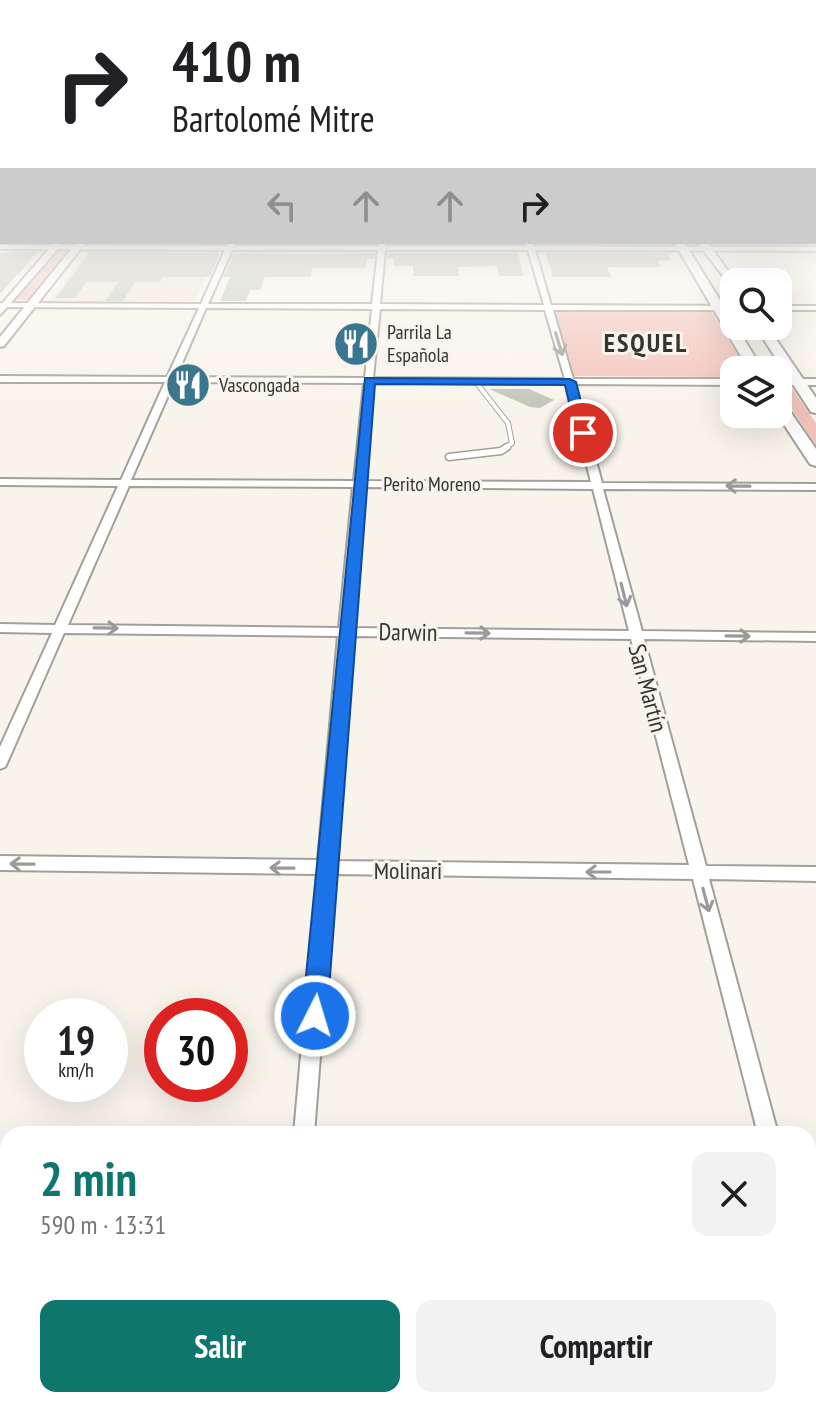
<!DOCTYPE html>
<html lang="es">
<head>
<meta charset="utf-8">
<style>
  :root { --surface:#fff; --page:#f2f2f2; --text:#202124; --muted:#757577; --accent:#0f766e }
  body { margin:0; font-family:"PT Sans Narrow",sans-serif; background:var(--page); color:var(--text); height:100vh; display:flex; flex-direction:column; font-size:30px; white-space:nowrap }
  * { box-sizing:border-box; margin:0 }
  p { font-size:26px; color:var(--muted) }
  .icon { flex:none; width:44px; height:44px; fill:none; stroke:currentColor; stroke-width:2; stroke-linecap:round; stroke-linejoin:round }
  .map { position:relative; flex:1; overflow:hidden }
  .sheet { position:absolute; left:0px; top:1126px; width:816px; height:282px; display:flex; flex-direction:column; background:var(--surface); border-radius:24px 24px 0 0; box-shadow:0 8px 32px #0002 }
  .sheet>* { flex:none }
  .banner { position:absolute; left:0px; top:0px; width:816px; height:244px; box-shadow:0 8px 32px #0002; background:#fff; color:var(--text); overflow:hidden }
  .buttons { position:absolute; left:720px; top:268px; display:grid; gap:16px }
  .buttons a { display:grid; place-items:center; width:72px; height:72px; border-radius:16px; background:var(--surface); box-shadow:0 8px 32px #0002; font-size:40px }
  .speed { position:absolute; left:24px; top:998px; display:flex; gap:16px; font-size:40px; font-weight:700; text-align:center }
  .speed>* { display:grid; place-content:center; width:104px; height:104px; border-radius:50%; background:var(--surface); box-shadow:0 8px 32px #0002; line-height:1 }
  .speed small { font-size:20px; font-weight:400 }
  .speed .limit { border:12px solid #d22; background:#fff; color:#111 }
  .pin { position:absolute; display:grid; place-items:center; width:68px; height:68px; color:#fff; margin:-34px; border:4px solid #fff; border-radius:50%; box-shadow:0 2px 8px #0007 }
  .me { position:absolute; width:88px; margin:-44px; rotate:5deg; stroke-linejoin:round; filter:drop-shadow(0 0 6px #0008) }
  .turn { display:flex; align-items:center; gap:28px; height:168px; padding:0 40px; font-size:36px }
  .turn .icon { width:104px; height:104px; stroke-width:2.5 }
  .turn b { display:block; font-size:56px; line-height:68px }
  .lanes { display:flex; align-items:center; height:76px; padding:0 40px; background:#0003; justify-content:center; gap:40px; direction:ltr }
  .lanes .off { opacity:.35 }
  .round { display:grid; place-items:center; flex:none; width:84px; height:84px; border-radius:16px; background:var(--page) }
  .summary { display:flex; align-items:center; justify-content:space-between; height:136px; padding:0 40px }
  h1 { font-size:48px; font-weight:700; line-height:60px; color:var(--accent) }
  .cta { display:flex; gap:16px; margin-top:auto; padding:16px 40px }
  .cta a { flex:1; height:92px; border-radius:16px; background:var(--accent); color:#fff; font-size:32px; font-weight:700; line-height:92px; text-align:center }
  .cta a+a { background:var(--page); color:var(--text) }
  .map>svg:first-child { display:block }
</style>
</head>
<body>
<div class="map">
<svg width="816" height="1407" viewBox="0 0 816 1407">
  <rect width="100%" height="100%" fill="#f8f4ec"/>
  <path fill="#eee6d8" d="M88,251H219L194,301H49Z"/>
  <path fill="#f3c3bb" d="M57,250H71L32,300H16Z
    M549,310L711,311L747,370H734V377L567,376Z
    M778,387H791L816,423V446Z"/>
  <path fill="#c3c5bc" d="M37,252L30,261L0,294V253Z
    M90,252L220,253L210,277H163L160,282H135L123,301H105L118,282H86L75,298H56Z
    M234,253L303,254L375,253L374,259H367L366,268H312L311,277H265L260,290H250L246,301H220L230,277H223Z
    M388,253H518L524,276H499L497,266L458,267L459,276H413V266H393L394,259H387Z
    M545,253H667L671,260L658,261L661,267H607L611,277H553Z
    M489,389H529L554,400L540,408L530,407Z"/>
  <g fill="none" stroke-linecap="round" stroke-linejoin="round">
    <g stroke="#a39f98" stroke-width="6">
      <path id="service-far1" d="M475,381L508,423L512,443L504,449"/>
    </g>
    <g stroke="#a39f98" stroke-width="9">
      <path id="service" d="M449,457L501,451L507,447"/>
    </g>
    <g stroke="#a39f98" stroke-width="4">
      <path id="minor" d="M229,242H235L234,246H378L379,242H385V246H527L526,242H532L534,246L816,247V251L535,250L551,305L734,306V310H553L573,379H734V385L575,384L602,483L816,484V490L603,489L642,631L816,633V641L644,639L706,866L816,867V881L709,879L778,1134H758L693,879L334,874L314,1134H294L317,874L0,870V856L318,860L338,636L64,633L7,763L5,767L0,769V747L52,633L0,632V624L55,625L118,486L0,485V479L121,480L165,382H0V376L167,377L199,308L0,307V303L201,304L225,250L0,249V245L227,246ZM232,250H378L372,304H208ZM385,250H528L544,305L380,304ZM206,308L372,309L365,378L176,377ZM380,309L545,310L565,379L373,378ZM174,382L364,383L354,481L131,480ZM373,383L566,384L591,482L364,481ZM129,486L353,487L339,628L68,625ZM364,487L593,489L629,631L352,628ZM351,636L631,639L689,865L335,861Z
        M778,306H816V310H778Z
        M778,379H816V385H778Z
        M808,1272L816,1276V1326L808,1323Z
        M0,1298H8V1322H0Z
        M268,1400H294L293,1407H267Z"/>
    </g>
    <g stroke="#a39f98" stroke-width="4">
      <path id="secondary" d="M55,242H64L0,315V306Z
        M77,242H86L4,346L0,347V337Z"/>
    </g>
    <g stroke="#a39f98" stroke-width="4">
      <path id="trunk" d="M674,242H684L763,370H749Z
        M697,242H707L736,282L734,290Z
        M755,326H767L816,398V413L811,412Z
        M778,400L783,401L816,449V466L810,464L777,414Z"/>
    </g>
    <use href="#service-far1" stroke="#fff" stroke-width="4"/>
    <use href="#service" stroke="#fff" stroke-width="6"/>
    <use href="#minor" fill="#fff" fill-rule="evenodd"/>
    <use href="#secondary" fill="#fff" fill-rule="evenodd"/>
    <use href="#trunk" fill="#fff" fill-rule="evenodd"/>
  </g>
  <defs><path id="oneway-shaft" d="M-6 0H5M1.5-3L5.5 0L1.5 3" fill="none" stroke-width="1.6" stroke-linecap="round" stroke-linejoin="round" transform="scale(2)"/></defs>
  <g stroke="#9b9a98">
    <use href="#oneway-shaft" transform="translate(559 344) rotate(73)"/>
    <use href="#oneway-shaft" transform="translate(738 486) rotate(-179)"/>
    <use href="#oneway-shaft" transform="translate(624 595) rotate(76)"/>
    <use href="#oneway-shaft" transform="translate(106 628) rotate(1)"/>
    <use href="#oneway-shaft" transform="translate(478 633) rotate(1)"/>
    <use href="#oneway-shaft" transform="translate(738 636) rotate(1)"/>
    <use href="#oneway-shaft" transform="translate(22 864) rotate(-179)"/>
    <use href="#oneway-shaft" transform="translate(282 868) rotate(-179)"/>
    <use href="#oneway-shaft" transform="translate(598 872) rotate(-180)"/>
    <use href="#oneway-shaft" transform="translate(706 900) rotate(75)"/>
  </g>
  <linearGradient id="sky" x2="0" y2="1"><stop stop-color="#85b2c3"/><stop offset="0.52" stop-color="#fcfaf6"/><stop offset="1" stop-color="#fcfaf6" stop-opacity="0"/></linearGradient>
  <rect width="816" height="412" fill="url(#sky)"/>
  <path fill="#1a73e8" stroke="#114b97" stroke-width="2" d="M365,378L570,379L576,382L589,433L583,437L576,433L565,385L375,384L327,1016L323,1025L315,1028L306,1025L302,1016Z"/>
  <defs>
    <g id="restaurant-disc" transform="scale(2.3)"><circle r="9.5" fill="#3a768d" stroke="#f8f4ec"/><path d="M-5-6h1v4h1v-4h1v4h1v-4h1v5L-1.5 .5V6h-2V.5L-5-1ZM5-6V6H3V1.5H1.5Q1.5-4 5-6Z" fill="#fff"/></g>
  </defs>
  <g fill-rule="evenodd">
    <use href="#restaurant-disc" x="356" y="344"/>
    <use href="#restaurant-disc" x="188" y="385"/>
  </g>
  <g text-anchor="middle" dominant-baseline="central" stroke-width="6" stroke-linejoin="round" paint-order="stroke">
    <g font-size="20" fill="#373532" stroke="#f8f4ec" text-anchor="start">
      <text x="387" y="332">Parrila La<tspan x="387" dy="23">Española</tspan></text>
      <text x="219" y="385">Vascongada</text>
    </g>
    <g font-size="20" fill="#373532" stroke="#f8f4ec">
      <text x="432" y="484">Perito Moreno</text>
    </g>
    <g font-size="24" fill="#373532" stroke="#f8f4ec">
      <text transform="translate(408 632) rotate(1)">Darwin</text>
      <text transform="translate(648 688) rotate(75)">San Martín</text>
      <text x="408" y="870">Molinari</text>
    </g>
    <g font-size="26" font-weight="bold" letter-spacing="2" fill="#373532" stroke="#f8f4ec">
      <text x="646" y="342">ESQUEL</text>
    </g>
  </g>
</svg>
<div class="buttons">
<a><svg class="icon" aria-label="search" viewBox="0 0 24 24"><circle cx="10" cy="10" r="6"/><path d="M15 15l6 6"/></svg></a>
<a><svg class="icon" aria-label="layers" viewBox="0 0 24 24"><path d="M12 4l9 5-9 5-9-5zM3 14l9 5 9-5"/></svg></a>
</div>
<div class="speed"><div>19<small>km/h</small></div><div class="limit">30</div></div>
<div class="pin" style="left:583px;top:433px;background:#d93025"><svg class="icon" aria-label="arrive" viewBox="0 0 24 24"><path d="M6 21V4h12l-3 4 3 4H6"/></svg></div>
<svg class="me" style="left:315px;top:1016px" viewBox="-20 -20 40 40"><circle r="17" fill="#1a73e8" stroke="#fff" stroke-width="3"/><path d="M0-11L8 9 0 5-8 9z" fill="#fff"/></svg>
<div class="banner">
<div class="turn"><svg class="icon" aria-label="right" viewBox="0 0 24 24"><path d="M7 20v-9h11M14 6l5 5-5 5"/></svg><div><b>410 m</b>Bartolomé Mitre</div></div>
<div class="lanes"><svg class="icon off" aria-label="left" viewBox="0 0 24 24"><path d="M17 20v-9H6M10 6l-5 5 5 5"/></svg><svg class="icon off" aria-label="ahead" viewBox="0 0 24 24"><path d="M12 20V5M6 11l6-6 6 6"/></svg><svg class="icon off" aria-label="ahead" viewBox="0 0 24 24"><path d="M12 20V5M6 11l6-6 6 6"/></svg><svg class="icon" aria-label="right" viewBox="0 0 24 24"><path d="M7 20v-9h11M14 6l5 5-5 5"/></svg></div>
</div>
<section class="sheet">
<div class="summary"><div><h1>2 min</h1><p>590 m · 13:31</p></div><a class="round"><svg class="icon" aria-label="close" viewBox="0 0 24 24"><path d="M6 6l12 12M18 6L6 18"/></svg></a></div>
<div class="cta"><a>Salir</a><a>Compartir</a></div>
</section>
</div>
</body>
</html>
